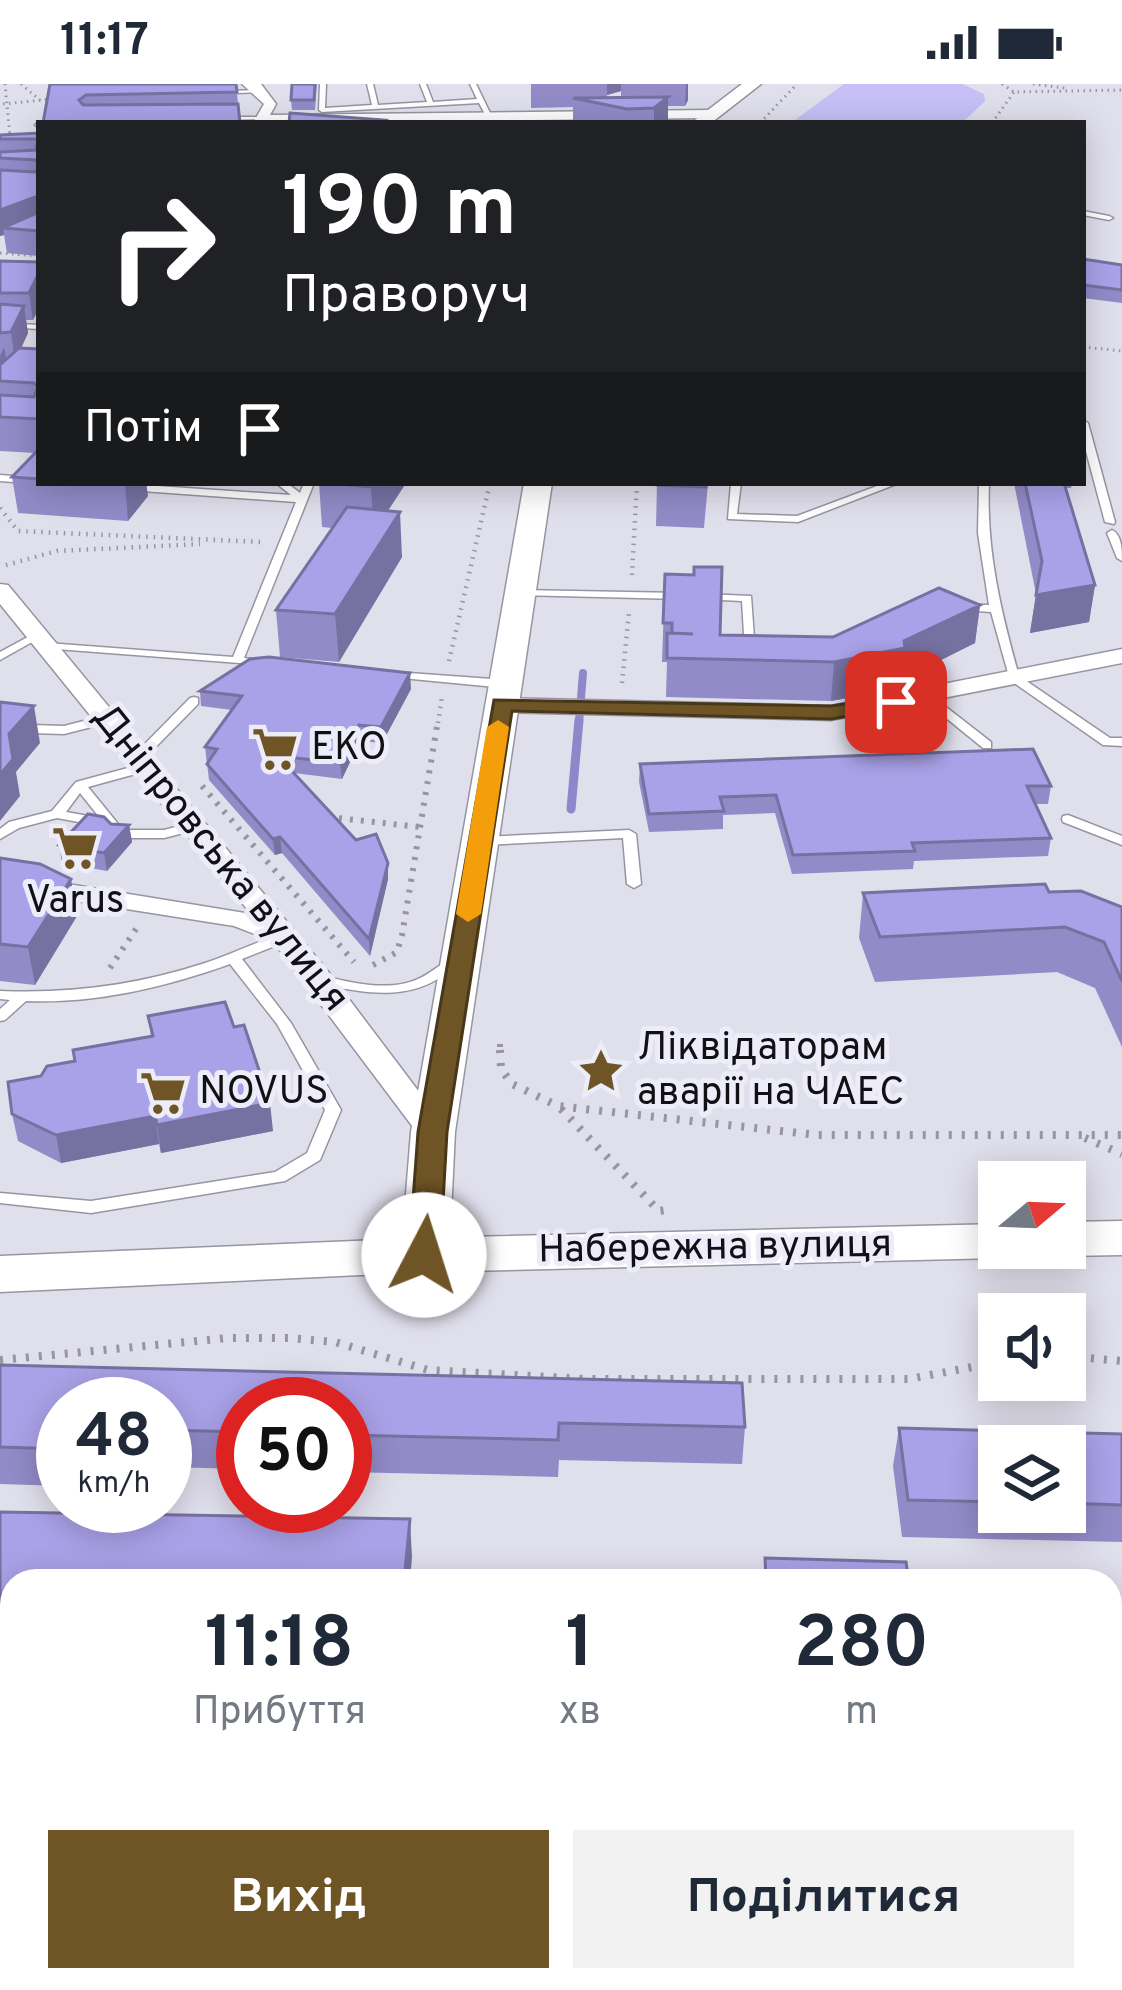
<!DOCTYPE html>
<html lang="uk">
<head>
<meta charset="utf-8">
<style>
  :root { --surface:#fff; --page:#f2f2f3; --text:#1f2937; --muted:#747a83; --accent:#6f5526 }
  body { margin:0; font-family:Overpass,sans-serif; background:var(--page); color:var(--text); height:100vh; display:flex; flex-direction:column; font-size:45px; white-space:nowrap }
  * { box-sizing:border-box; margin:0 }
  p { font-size:39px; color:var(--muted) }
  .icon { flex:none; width:66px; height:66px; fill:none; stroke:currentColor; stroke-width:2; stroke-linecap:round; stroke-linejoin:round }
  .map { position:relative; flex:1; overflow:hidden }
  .panel { position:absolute; left:0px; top:1485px; width:1122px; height:423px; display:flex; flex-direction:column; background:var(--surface); border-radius:36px 36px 0 0; box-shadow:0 6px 30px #0003 }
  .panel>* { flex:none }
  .guide { position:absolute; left:36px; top:36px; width:1050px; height:366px; border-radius:0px; box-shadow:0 6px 30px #0003; background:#202124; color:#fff; overflow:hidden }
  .needle { width:78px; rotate:71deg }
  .tools { position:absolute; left:978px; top:1077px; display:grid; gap:24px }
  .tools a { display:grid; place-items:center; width:108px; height:108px; border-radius:0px; background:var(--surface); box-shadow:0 6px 30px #0003; font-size:60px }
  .speed { position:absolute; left:36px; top:1293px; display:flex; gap:24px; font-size:60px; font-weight:700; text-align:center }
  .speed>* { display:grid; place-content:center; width:156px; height:156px; border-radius:50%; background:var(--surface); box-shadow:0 6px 30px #0003; line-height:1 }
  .speed small { font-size:30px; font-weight:400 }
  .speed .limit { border:18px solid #d22; background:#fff; color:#111 }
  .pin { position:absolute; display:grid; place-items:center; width:102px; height:102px; color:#fff; margin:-51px; border-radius:24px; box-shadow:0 6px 18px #0006 }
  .me { position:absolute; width:132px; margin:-66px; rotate:5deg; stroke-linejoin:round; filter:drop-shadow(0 0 9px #0008) }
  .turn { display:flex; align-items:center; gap:42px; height:252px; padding:0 48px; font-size:54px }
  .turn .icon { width:156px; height:156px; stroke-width:2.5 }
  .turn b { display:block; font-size:84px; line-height:102px }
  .then { display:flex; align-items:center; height:114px; padding:0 48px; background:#0003; gap:24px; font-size:45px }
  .eta { display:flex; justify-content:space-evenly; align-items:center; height:204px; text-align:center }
  .eta b { font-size:72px; font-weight:700; line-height:84px }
  .cta { display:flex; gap:24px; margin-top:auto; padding:24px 48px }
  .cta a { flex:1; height:138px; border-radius:0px; background:var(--accent); color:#fff; font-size:48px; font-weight:700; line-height:138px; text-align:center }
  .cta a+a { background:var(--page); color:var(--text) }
  .status { display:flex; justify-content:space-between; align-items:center; height:84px; padding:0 60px; background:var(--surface); direction:ltr }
  .status svg { height:33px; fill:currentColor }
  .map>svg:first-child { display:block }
</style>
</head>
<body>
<div class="status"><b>11:17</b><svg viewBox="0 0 49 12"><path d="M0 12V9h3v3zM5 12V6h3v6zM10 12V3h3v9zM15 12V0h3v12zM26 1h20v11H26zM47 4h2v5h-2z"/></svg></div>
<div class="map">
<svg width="1122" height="1906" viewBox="0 0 1122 1906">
  <rect width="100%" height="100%" fill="#e0dfec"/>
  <path fill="#c6c0f6" d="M844,0H962L984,10L985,17L962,39H791Z"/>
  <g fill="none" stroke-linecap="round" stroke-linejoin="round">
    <path stroke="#8f86cb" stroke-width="8" d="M579,639L583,589"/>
    <path stroke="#8f86cb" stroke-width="9" d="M571,725L579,636"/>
    <g stroke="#9695a1" stroke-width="3">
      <path id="lane" d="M320,0H326L325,24L372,21L367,0H373L378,21L427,18L420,0H426L433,18L477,15L470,0H476L492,33L487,34L479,19L322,28L319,26Z
        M217,7L262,6L265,8L215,10Z
        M220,33H265L268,35L218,36Z
        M37,39H42H39L38,43L35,41Z
        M1083,127L1109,132L1113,134L1109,136L1083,131Z
        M0,239L39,241V245L0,243Z
        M1083,336L1088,339L1115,438L1114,440L1105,438L1083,356Z
        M0,391L39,394V399H43L39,400L0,397Z
        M276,399H287L300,409L304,399H314L244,574L267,577V581L43,564V560L47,559L233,573L296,418L128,406L123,403L128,400L291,411Z
        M731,399H741L737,430L797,432L885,399H899L798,438L728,435Z
        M979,399H989C986,466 1001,528 1019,592L1110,654H1122V662L1103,661L1010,596L991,528L962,526L957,523L962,520L989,521L978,449Z
        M1112,446C1122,451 1122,466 1122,477L1117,474L1107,449Z
        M521,506L680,509L685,512L680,515L517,511V507Z
        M704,510L751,512L755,568H747L745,566L742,517L700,515L699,513Z
        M37,548L43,551L41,553L0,576V568Z
        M395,588L506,596L512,600L506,604L391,593V589Z
        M928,609L991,658V664H983L924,616L922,613Z
        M194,613L198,614V620L141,678H133V672L190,614Z
        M107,631L111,632V638L64,650L0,648V640L64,642Z
        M146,679L150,680V686L88,703L123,746H164L194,738L199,739L201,742L199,745L164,754H119L114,753L105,741L100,742L57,734L19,744L0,755V745L9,738L52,727L76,698ZM80,709L100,734L66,728Z
        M1068,731L1122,752V761L1063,738L1062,735L1063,732Z
        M629,746L636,750L641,800L634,804L627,800L623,754L483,761L476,757L483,753Z
        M285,849L292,853L290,856L242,875L291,939L341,1026L320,1076L285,1097L91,1129L0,1119V1109L91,1117L275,1088L307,1069L325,1026L277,940L230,880C166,903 95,920 26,917L5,936L0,937V925L10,916L0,915V907C71,910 138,901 205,879C232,870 258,857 285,849Z
        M451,875L458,879C419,919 368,911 318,899L316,896L323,892C353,899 389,908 418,895C430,890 440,880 451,875Z"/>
    </g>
    <g stroke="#9695a1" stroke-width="3">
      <path id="street" d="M242,0H261L276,20L270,31L710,26L716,30L710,34L253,39L264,20Z
        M0,500L8,501L330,890L444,1041L449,1048L444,1055H422L273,857L234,842L0,805V789L251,830L0,520Z
        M1122,565V579L831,636L502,628L490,621L502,614L831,622Z"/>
    </g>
    <g stroke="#9695a1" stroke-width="3">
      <path id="secondary" d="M742,0H761L711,39H691Z
        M524,399H552L455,1048L449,1171L442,1183L425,1187L408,1183L401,1171L411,1048Z"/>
    </g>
    <g stroke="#9695a1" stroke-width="3">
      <path id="primary" d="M1122,1137V1171L1065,1172L1045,1164H1065V1138Z
        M999,1140V1164H1020L1017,1169L999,1174L425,1188L0,1208V1172L425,1154Z"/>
    </g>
    <path stroke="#9796a0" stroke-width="3" stroke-dasharray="1.5 4.5" stroke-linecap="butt" d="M21,0L41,17
      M1002,0L1014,8L1122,6
      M1033,0L1065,4
      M3,20L52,15
      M760,39L797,0
      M992,39L1014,8
      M0,63L10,52L5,0
      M0,169L39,172
      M1083,263L1122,267"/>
    <path stroke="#9796a0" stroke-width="4.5" stroke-dasharray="1.5 6" stroke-linecap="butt" d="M0,424L18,447L261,458
      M6,481L57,467L200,460
      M632,491L637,399
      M449,577L490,399
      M622,599L629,528
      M438,639L442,613"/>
    <path stroke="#9796a0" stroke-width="6" stroke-dasharray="3 8" stroke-linecap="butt" d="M202,702L354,878
      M328,733L420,743
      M373,881L397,868L402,851L438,636
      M110,884L136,845
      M500,960V969"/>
    <path stroke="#9796a0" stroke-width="8" stroke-dasharray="3 10" stroke-linecap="butt" d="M500,966L501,985L512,1000L558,1022L817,1051H1122
      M561,1025L659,1127L666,1126
      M1085,1054L1122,1070
      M1065,1272L1122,1277
      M0,1276L228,1254H289L335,1258L428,1286L586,1295H909L999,1278"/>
    <use href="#lane" fill="#fff" fill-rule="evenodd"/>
    <use href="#street" fill="#fff" fill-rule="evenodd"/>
    <use href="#secondary" fill="#fff" fill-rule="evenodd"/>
    <use href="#primary" fill="#fff" fill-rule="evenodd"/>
  </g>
  <path fill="#928bc8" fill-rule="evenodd" d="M50,0H236L240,39H43Z
    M317,0L315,26H292L291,16Z
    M531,0H688V16L685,22H668L667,39H573V23L531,24ZM621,7V14H607V11Z
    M39,49V224L33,236H26L28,249L21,265H39V399H146L148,412L128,437L18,429L12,393L35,369L0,367V177L38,178V172L7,169L4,151L0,152V51Z
    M1083,175L1122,181V219L1083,214Z
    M319,399H406L388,427L402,473L339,578L280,573L276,526L332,444L322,443Z
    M657,399H708L704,444L656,442Z
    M1014,399H1072L1071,404H1066L1095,501L1089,538L1030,549L1036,510Z
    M665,490L720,551L833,553L980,521L975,559L901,596L900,604L831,617L666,613L667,578H662Z
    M411,605L382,659L360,657L342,695L294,689L356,756L388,779V795L370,872L282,769L275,771L209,696L205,663L232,626L201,622L200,607Z
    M640,680L1051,702L1048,720H1035L1051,754L1048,772L914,777L913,785L792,790L775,729L723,731V745L649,748L639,698Z
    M111,740L129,741L132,758L107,787L62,779L59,761Z
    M0,774L77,832L35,901L0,897Z
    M1049,808L1122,823V963L1095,904L1057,888L875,898L859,854L863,809Z
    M148,932L234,943L273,1047L161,1069L159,1060L61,1079L18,1057L12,1030L41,992L75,977L151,952Z
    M0,1281L745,1343L742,1380L559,1376L558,1393L345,1388V1320H243V1385L165,1383V1320H63V1402L0,1400Z
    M899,1344L1122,1350V1458L902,1453L893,1382ZM999,1362H1065V1428H999Z
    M0,1428L412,1473L12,1497V1696H0Z"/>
  <path fill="#7771a2" d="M607,0H621V7L607,11Z
    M686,0H688V16L685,22Z
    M668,13V39H654V24Z
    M38,112L39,137L3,144L4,151L0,152V126Z
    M39,189V224L33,236L29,209Z
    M24,222L28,249L15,276L11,248Z
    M4,263L9,291L0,297V272Z
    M125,399H146L148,412L128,437Z
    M374,399H406L374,447L371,403Z
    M400,428L402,473L339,578L335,530Z
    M1095,501L1089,538L1030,549L1036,511Z
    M980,521L975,559L901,596L900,604L831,617L834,578L904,557Z
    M410,589L411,605L382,659L381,643Z
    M34,622L40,659L16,688L20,712L0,737V691L9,650Z
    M359,641L360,657L342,695L340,679Z
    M129,741L132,758L107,787L104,769Z
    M280,753L282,769L275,771L273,755Z
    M388,779V795L370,872L369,855Z
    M71,795L77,832L35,901L28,863Z
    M270,1019L273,1047L161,1069L157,1041Z
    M155,1032L159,1060L61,1079L56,1051Z
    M410,1435L412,1473L410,1497H404Z"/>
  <path fill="#aaa2e8" stroke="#7771a2" stroke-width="3" d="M50,0H236L237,8L86,11L79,16L83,21L238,20L240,39H43Z
    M292,0H315L314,16H291Z
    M668,13L654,24L627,25L573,14Z
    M290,29L384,36L378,39H289Z
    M39,49V82L36,76L0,74V68L36,66L39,55H0V51Z
    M39,85V189L29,209H0V177L38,178L39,147L3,144L37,129L38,112L0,126V86L35,88Z
    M1083,175L1122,181V206L1083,201Z
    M0,220L24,222L11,248L0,249Z
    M19,264L39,265V335L0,333V311L34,313L38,303L34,299L0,297V281Z
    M39,365V395L12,393Z
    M327,399H374L371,403Z
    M657,399H706V403L657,401Z
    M1025,399H1064L1095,501L1036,511L1042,477Z
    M347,423L400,428L335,530L276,526Z
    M694,483H722L720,551L833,553L939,504L980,521L904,557L905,564L834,578L667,574V549L693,550L672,549V539H663L665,490L694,491Z
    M269,573L410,589L381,643L359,641L340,679L278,672L356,756L376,750L388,779L369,855L280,753L273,755L207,680L217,665L205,663L242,612L200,607L250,575Z
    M0,618L34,622L9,650L13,675L0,691Z
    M1033,665L1051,702H1027L1051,754L912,759L915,767L793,771L776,711L720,713L724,727L649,730L640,680Z
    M88,730L104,733L111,740L129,741L104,769L59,761Z
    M0,774L40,780L71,795L28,863L0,860Z
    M1045,800L1049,808L1081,807L1122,823V897L1104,858L1065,843L880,853L863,809Z
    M225,918L234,943L244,941L270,1019L157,1041L155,1032L56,1051L12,1030L8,998L41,992L47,982L75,977L73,966L153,952L148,932Z
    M0,1281L742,1299L745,1343L559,1339L558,1356L345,1351V1320H243V1348L165,1346V1320H63V1365L0,1363Z
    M899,1344L1122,1350V1421L1065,1419V1362H999V1418L908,1416Z
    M0,1428L410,1435L404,1497H12V1659H0Z
    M765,1474L906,1478L909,1497H766Z
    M0,1765H12V1896H960L962,1906H0Z"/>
  <path fill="#6f5526" stroke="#483719" stroke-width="3" d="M896,612L903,613V623L831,635L512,627L447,1048L440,1171L435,1178H414L409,1171L418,1048L494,616L831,622Z"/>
  <path fill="#f59e0b" d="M498,636L509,643L481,830L468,838L456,830L487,643Z"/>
  <defs>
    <g id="supermarket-bare" transform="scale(3.6)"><path d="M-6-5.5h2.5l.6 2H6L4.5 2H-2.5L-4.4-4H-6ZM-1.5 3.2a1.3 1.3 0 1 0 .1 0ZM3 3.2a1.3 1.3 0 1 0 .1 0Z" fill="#6f5526" stroke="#edecf9" stroke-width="2.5" paint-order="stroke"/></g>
    <g id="sight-bare" transform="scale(3.6)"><path d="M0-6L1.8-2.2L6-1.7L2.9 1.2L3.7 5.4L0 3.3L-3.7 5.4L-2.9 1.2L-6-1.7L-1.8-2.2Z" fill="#6f5526" stroke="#edecf9" stroke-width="2.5" paint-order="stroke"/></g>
  </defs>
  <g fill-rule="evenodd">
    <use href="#supermarket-bare" x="275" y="665"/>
    <use href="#supermarket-bare" x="75" y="764"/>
    <use href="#sight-bare" x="601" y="987"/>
    <use href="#supermarket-bare" x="163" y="1009"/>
  </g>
  <g text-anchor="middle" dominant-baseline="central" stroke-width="10" stroke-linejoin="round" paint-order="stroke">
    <g font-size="39" fill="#111115" stroke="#edecf9" text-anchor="start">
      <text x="311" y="665">EKO</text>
      <text x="75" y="818" text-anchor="middle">Varus</text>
      <text x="637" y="965">Ліквідаторам<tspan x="637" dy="45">аварії на ЧАЕС</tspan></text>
      <text x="199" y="1009">NOVUS</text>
    </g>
    <g font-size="39" fill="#111115" stroke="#edecf9">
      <text transform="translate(219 775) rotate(51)">Дніпровська вулиця</text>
      <text transform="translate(715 1165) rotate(-1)">Набережна вулиця</text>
    </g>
  </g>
</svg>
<div class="tools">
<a><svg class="needle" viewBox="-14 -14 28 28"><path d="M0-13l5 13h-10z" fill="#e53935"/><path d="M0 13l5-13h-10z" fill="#747a83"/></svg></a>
<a><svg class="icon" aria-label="sound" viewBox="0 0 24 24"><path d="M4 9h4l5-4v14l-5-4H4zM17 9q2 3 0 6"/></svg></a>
<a><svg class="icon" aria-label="layers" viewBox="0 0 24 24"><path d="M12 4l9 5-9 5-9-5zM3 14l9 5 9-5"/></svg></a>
</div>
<div class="speed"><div>48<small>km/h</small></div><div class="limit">50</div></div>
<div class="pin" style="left:896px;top:618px;background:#d93025"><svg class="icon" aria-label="arrive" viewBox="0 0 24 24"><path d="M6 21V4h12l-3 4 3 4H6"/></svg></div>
<svg class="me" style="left:424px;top:1171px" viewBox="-20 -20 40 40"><circle r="19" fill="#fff"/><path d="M0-13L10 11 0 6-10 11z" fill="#6f5526"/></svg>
<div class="guide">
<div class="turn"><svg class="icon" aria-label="right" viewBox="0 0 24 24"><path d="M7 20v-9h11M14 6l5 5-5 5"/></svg><div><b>190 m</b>Праворуч</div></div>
<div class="then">Потім<svg class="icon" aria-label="arrive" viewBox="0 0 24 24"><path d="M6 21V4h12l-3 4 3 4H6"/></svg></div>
</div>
<section class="panel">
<div class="eta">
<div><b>11:18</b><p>Прибуття</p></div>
<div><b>1</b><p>хв</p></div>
<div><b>280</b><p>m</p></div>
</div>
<div class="cta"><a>Вихід</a><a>Поділитися</a></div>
</section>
</div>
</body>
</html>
